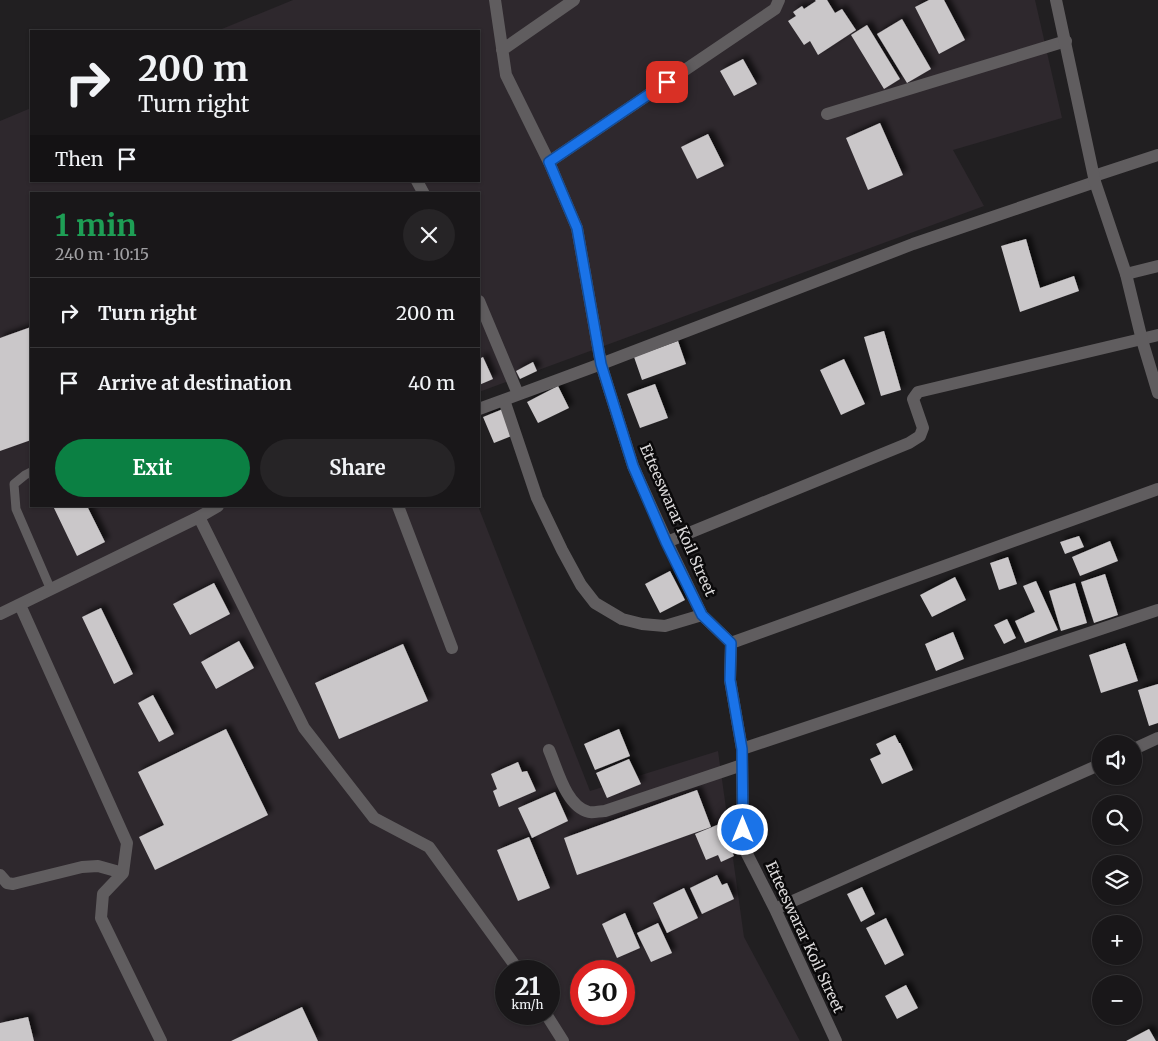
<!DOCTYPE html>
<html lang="en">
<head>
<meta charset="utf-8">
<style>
  :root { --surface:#191719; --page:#262426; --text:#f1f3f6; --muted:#9f9fa2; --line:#373638; --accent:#0b8043 }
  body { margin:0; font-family:Merriweather,serif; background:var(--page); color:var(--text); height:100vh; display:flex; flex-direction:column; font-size:19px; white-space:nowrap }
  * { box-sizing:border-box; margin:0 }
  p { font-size:16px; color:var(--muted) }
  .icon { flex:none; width:28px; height:28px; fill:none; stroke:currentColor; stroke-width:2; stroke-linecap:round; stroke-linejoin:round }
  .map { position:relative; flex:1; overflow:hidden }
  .drawer { position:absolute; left:30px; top:192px; width:450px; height:315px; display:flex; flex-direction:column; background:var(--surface); border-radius:0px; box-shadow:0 1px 4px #0004,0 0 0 1px var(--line) }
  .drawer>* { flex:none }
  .hud { position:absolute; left:30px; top:30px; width:450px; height:152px; border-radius:0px; box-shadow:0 1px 4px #0004,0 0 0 1px var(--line); background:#191719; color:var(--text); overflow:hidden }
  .tools { position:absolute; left:1092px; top:735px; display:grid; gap:10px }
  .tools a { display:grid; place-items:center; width:50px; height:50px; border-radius:50%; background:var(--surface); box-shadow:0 1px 4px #0004,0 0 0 1px var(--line); font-size:25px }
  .speed { position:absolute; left:495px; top:960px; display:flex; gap:10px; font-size:25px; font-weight:700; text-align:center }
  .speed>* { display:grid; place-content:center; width:65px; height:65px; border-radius:50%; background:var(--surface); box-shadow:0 1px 4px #0004,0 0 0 1px var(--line); line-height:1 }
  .speed small { font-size:12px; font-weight:400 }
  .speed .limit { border:8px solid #d22; background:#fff; color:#111 }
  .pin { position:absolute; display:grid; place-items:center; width:42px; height:42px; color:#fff; margin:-21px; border-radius:10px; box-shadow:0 2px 8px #0006 }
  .me { position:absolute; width:55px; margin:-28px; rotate:0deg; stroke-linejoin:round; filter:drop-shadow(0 0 4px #0008) }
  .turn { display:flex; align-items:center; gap:18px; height:105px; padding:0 25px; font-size:22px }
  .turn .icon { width:65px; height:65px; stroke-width:2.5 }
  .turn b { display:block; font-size:35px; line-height:42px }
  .then { display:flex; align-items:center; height:48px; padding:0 25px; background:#0003; gap:10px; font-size:19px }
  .round { display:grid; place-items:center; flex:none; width:52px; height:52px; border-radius:26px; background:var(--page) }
  .overview { display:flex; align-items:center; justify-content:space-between; height:85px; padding:0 25px }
  h1 { font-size:30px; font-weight:700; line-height:38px; color:#1e9e55 }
  .cta { display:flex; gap:10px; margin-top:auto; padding:10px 25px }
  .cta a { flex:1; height:58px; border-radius:30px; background:var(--accent); color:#fff; font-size:20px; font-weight:700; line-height:58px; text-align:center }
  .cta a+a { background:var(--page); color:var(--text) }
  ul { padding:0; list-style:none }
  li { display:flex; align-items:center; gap:15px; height:70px; padding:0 25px; border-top:1px solid var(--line) }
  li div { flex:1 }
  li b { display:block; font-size:19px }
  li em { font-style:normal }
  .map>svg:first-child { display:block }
</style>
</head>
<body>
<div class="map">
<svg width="1158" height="1041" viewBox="0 0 1158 1041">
  <defs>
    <filter id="shadow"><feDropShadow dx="4.5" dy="-4.5" stdDeviation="2.5" flood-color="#0009"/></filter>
  </defs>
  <rect width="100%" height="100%" fill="#211f21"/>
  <path fill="#2e282d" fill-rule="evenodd" d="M293,0H1035L1062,118L953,150L984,206L479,392V194H31V506H478L590,791L718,751L744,937L800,1041H0V121L31,108V181H479V31H217ZM506,971H549V1014H506ZM581,971H624V1014H581Z"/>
  <path fill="#cac7c9" filter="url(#shadow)" d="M815,0H827L835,13L842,9L856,30L818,55L810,41L804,45L788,21L796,16L793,12L802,6L804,9L816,1Z
    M929,0H944L965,40L939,54L915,7Z
    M902,19L931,69L907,83L877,34Z
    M867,25L900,79L884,89L851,35Z
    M743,59L757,84L734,96L720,71Z
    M880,123L903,175L868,190L846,138Z
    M708,134L724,166L697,179L681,147Z
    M1026,239L1040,288L1074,276L1079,291L1020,312L1001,246Z
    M31,327V440L0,451V338Z
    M884,331L901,390L881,396L864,337Z
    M678,341L686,364L642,380L634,357Z
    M483,357L493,379L479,385V359Z
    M844,359L865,404L841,415L820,370Z
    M533,362L537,371L520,379L516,371Z
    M655,384L668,418L640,428L627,394Z
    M558,386L569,408L538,423L527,402Z
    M503,409L514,435L494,443L483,417Z
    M53,506H87L105,542L77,556Z
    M1079,536L1084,547L1065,554L1060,542Z
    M1110,541L1118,561L1080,576L1072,557Z
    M1008,557L1017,584L999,590L990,563Z
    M670,571L685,600L660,613L645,584Z
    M1105,574L1118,615L1094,623L1081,582Z
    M955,577L966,600L932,617L920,595Z
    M1036,581L1058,630L1025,643L1015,621L1035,612L1023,586Z
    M214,583L230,614L190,635L173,604Z
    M1075,583L1087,623L1061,631L1049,591Z
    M101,608L133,674L114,684L82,617Z
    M1007,619L1016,638L1004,644L994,625Z
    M953,632L964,659L936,671L925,644Z
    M239,641L254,668L216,689L201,662Z
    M1125,643L1138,681L1101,693L1089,655Z
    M403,644L428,701L339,739L315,683Z
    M1158,684V723L1149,726L1138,690Z
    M153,695L174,734L159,742L138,703Z
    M226,729L268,815L155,870L139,837L164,825L138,772Z
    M619,729L630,756L595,770L584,744Z
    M895,735L899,743H900L913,770L882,784L870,759L881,754L876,744Z
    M629,759L641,784L607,798L596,773Z
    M518,762L522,772L527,771L536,791L499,807L493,791L497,789L491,774Z
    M697,790L711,827L577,875L564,838Z
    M555,792L568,821L532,838L518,808Z
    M722,823L728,836L726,837L734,856L721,862L718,855L706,860L695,834Z
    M529,837L550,888L518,901L497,850Z
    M717,875L722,885L727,883L734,899L702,914L690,888Z
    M862,887L875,914L861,922L847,894Z
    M684,888L698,918L667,933L653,903Z
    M625,913L640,948L617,958L602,924Z
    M886,918L904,955L885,965L866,928Z
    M658,923L672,953L651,962L637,933Z
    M906,985L918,1008L897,1019L885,996Z
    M302,1007L318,1041H231Z
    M28,1017L34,1041H0V1023Z
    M1149,1029L1156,1041H1126Z"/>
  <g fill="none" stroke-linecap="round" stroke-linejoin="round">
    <path stroke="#605d5f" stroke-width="9" d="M31,472L25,475L14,484L16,509L51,590"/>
    <path stroke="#605d5f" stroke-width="12" d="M495,0L506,75L549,162L577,228L601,364L633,466L667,542L702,615L731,643L730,680L742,749L743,846L775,909L836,1041
      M502,50L574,0
      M827,114L1066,41
      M549,162L775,9L779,0
      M1094,176L1158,155
      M417,181L424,194
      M1126,274L1158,266
      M479,301L518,394
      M504,400L537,498L562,550L581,585L595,603L622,619L642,624L665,626L702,615
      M479,409L601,364L913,244L1095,182
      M398,506L452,648
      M199,517L304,728L374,818L429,847L519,971
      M667,542L909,443L920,436L923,428L913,399L918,392L1158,335
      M20,605L127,843L123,873L103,894L101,918L161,1041
      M0,614L199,517L218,506
      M731,643L1158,489
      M742,749L1158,610
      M1134,749L1158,738
      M549,750C557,768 566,807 589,812C593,813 600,811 605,811L742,765
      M0,875L7,883L13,884L82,867L98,866L123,873
      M775,909L1101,764
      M546,1014L563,1041"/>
    <path stroke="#605d5f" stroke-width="12" d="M1056,0L1095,182L1126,274L1142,340L1158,393"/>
  </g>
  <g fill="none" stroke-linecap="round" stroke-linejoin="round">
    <g stroke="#114b97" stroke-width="12">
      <path id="route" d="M667,82L549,162L577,228L601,364L633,466L666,542L702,615L731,643L730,680L742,749L743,830"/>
    </g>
    <use href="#route" stroke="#1a73e8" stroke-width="9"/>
  </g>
  <g text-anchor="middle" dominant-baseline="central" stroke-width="5" stroke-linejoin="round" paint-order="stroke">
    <g font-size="15" fill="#dad8d9" stroke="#0a090a">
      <text transform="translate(678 520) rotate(66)">Etteeswarar Koil Street</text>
      <text transform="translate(805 937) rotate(65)">Etteeswarar Koil Street</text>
    </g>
  </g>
</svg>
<div class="tools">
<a><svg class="icon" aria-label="sound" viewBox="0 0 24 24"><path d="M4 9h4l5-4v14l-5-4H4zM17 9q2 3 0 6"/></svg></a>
<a><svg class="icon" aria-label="search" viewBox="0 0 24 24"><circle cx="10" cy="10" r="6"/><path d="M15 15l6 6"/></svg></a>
<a><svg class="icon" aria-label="layers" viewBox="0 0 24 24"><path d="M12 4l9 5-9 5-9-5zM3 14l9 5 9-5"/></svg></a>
<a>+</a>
<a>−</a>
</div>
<div class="speed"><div>21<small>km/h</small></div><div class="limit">30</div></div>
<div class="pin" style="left:667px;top:82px;background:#d93025"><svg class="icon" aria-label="arrive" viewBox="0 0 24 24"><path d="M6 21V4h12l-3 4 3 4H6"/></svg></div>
<svg class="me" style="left:743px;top:830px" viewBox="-20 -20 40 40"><circle r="17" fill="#1a73e8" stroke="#fff" stroke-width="3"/><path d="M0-11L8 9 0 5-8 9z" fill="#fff"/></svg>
<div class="hud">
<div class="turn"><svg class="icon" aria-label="right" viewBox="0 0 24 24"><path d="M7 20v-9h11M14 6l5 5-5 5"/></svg><div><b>200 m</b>Turn right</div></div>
<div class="then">Then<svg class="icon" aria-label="arrive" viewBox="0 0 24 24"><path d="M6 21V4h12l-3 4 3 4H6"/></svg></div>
</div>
<section class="drawer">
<div class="overview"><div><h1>1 min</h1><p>240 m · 10:15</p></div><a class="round"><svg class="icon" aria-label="close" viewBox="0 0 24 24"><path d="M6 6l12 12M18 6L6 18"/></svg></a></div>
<ul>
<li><svg class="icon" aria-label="right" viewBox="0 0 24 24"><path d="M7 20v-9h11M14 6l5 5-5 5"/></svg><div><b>Turn right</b></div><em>200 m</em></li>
<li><svg class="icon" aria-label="arrive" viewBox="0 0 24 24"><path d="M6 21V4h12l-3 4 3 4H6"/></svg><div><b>Arrive at destination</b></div><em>40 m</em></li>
</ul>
<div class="cta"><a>Exit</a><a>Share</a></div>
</section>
</div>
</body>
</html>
